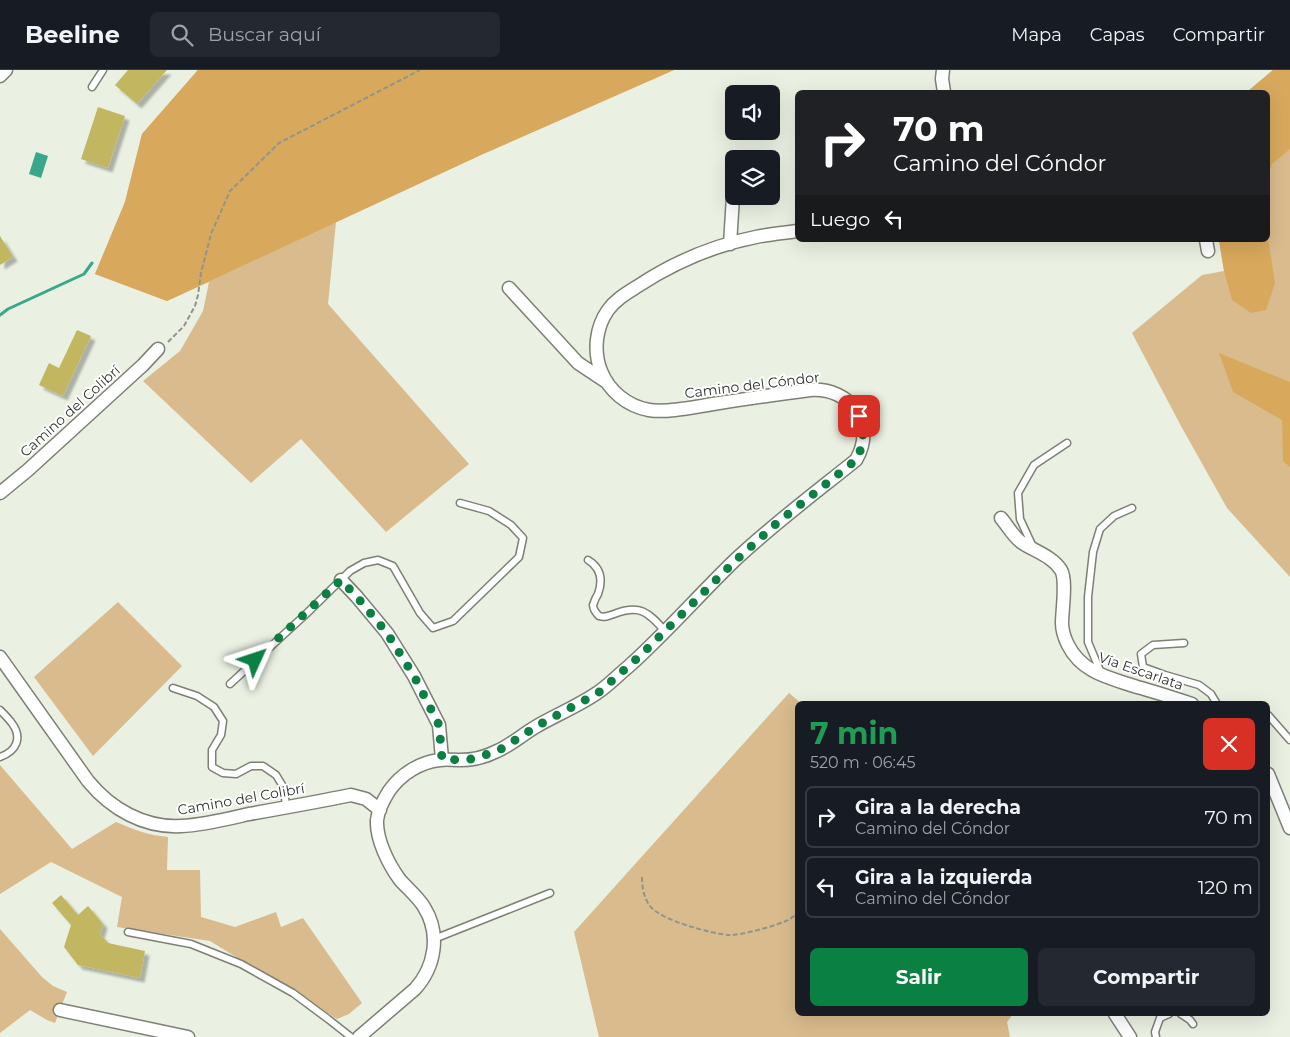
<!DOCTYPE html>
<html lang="es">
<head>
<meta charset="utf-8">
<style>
  :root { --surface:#171b24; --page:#242831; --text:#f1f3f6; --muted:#9ea1a6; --line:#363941; --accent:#0b8043 }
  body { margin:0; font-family:Montserrat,sans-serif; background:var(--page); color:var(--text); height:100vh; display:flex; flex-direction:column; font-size:19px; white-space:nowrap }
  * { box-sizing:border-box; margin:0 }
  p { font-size:16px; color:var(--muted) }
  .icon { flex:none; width:28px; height:28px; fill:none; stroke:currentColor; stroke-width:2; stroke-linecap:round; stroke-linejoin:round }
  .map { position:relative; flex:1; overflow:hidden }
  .drawer { position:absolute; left:795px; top:631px; width:475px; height:315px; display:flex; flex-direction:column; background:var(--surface); border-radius:8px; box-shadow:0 5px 20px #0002 }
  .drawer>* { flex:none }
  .top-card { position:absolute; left:795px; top:20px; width:475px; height:152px; border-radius:8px; box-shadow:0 5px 20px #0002; background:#202124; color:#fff; overflow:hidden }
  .fabs { position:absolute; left:725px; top:15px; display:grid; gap:10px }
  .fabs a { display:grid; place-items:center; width:55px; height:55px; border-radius:8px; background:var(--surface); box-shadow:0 5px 20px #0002; font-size:25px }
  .pin { position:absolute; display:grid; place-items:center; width:42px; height:42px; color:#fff; margin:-21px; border-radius:10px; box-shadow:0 2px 8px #0006 }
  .me { position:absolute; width:55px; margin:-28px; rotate:48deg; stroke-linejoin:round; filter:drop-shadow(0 0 4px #0008) }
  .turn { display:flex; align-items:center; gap:18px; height:105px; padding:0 15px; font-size:22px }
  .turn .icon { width:65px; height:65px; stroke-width:2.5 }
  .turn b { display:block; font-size:35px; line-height:42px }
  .then { display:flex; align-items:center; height:48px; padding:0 15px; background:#0003; gap:10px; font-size:19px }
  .round { display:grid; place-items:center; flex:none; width:52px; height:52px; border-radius:8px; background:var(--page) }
  .summary { display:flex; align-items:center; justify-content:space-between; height:85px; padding:0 15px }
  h1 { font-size:30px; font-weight:700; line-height:38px; color:#1e9e55 }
  .primary-button { display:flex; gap:10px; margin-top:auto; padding:10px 15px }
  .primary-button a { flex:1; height:58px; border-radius:8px; background:var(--accent); color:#fff; font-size:20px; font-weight:700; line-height:58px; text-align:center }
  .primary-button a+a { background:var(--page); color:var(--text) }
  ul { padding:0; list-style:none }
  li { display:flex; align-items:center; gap:15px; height:62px; margin:0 10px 8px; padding:0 5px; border:2px solid var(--line); border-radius:8px }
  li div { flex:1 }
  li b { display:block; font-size:19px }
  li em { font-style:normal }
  header { display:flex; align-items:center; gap:30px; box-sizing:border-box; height:70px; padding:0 25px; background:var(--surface); border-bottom:1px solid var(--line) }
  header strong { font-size:24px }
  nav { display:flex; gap:28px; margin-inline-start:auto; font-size:18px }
  .search { width:350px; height:45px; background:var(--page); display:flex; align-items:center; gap:12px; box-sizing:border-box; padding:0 18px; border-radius:8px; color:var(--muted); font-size:19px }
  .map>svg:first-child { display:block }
</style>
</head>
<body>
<header>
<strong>Beeline</strong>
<div class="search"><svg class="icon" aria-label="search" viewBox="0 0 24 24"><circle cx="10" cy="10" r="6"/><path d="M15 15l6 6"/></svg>Buscar aquí</div>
<nav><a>Mapa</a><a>Capas</a><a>Compartir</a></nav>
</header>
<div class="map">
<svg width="1290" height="967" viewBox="0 0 1290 967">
  <defs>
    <filter id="shadow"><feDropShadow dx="4.5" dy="4.5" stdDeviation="1" flood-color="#0004"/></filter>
  </defs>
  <rect width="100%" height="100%" fill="#eaf0e2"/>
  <path fill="#d9bb8d" d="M198,0H674L483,84L336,152L328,234L469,394L386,462L301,369L251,413L143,311L180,281L203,241L209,212L167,231L95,204L125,132L142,64Z
    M1273,0H1290V507L1227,438L1181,356L1132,263L1202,205L1224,201L1219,170H1268V22H1247Z
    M118,532L182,596L93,686L34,607Z
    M789,623L802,634H798V944H1013L1007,952L1010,967H599L574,862Z
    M0,695L72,779L116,752C135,760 147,765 168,767L167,800H200L201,847L235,857L276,842L281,857L303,848L362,933L349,944L337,949L210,871L117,857L122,827L51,792L0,824Z
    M0,859L42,907L53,916L67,922L55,953L47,950L30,940L0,963Z"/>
  <path fill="#d8a95d" d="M198,0H674L483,84L167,231L95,204L125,132L142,64Z
    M1273,0H1290V79L1272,94L1268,105V22H1247Z
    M1268,168L1275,213L1266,240L1251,243L1232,230L1224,201L1219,170H1268Z
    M1219,283L1290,312V397L1283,391L1282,350L1233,322Z"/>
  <path fill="#38a78b" d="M36,82L48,86L41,108L29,104Z"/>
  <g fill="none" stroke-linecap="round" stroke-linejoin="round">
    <path stroke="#38a78b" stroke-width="3" d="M0,245L8,239L84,204L92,193"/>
  </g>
  <path fill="#c2b660" filter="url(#shadow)" d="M128,0H167L137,34L115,15Z
    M98,37L125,46L108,98L81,89Z
    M0,166L13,187L0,195Z
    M77,260L91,266L63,326L39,315L49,293L59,298Z
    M61,825L78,845L88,836L103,854L100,864L108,873L145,881L140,908L78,895L64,877L71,855L52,833Z"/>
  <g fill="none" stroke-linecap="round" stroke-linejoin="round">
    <g stroke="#7c8075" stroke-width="9">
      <path id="service" d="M92,17L103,0
        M1033,477L1020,449L1018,423L1034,395L1067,373
        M588,490C601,498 603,510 598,524C596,527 594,532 593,535C593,540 596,543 599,546C605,548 608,546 614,544C640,534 648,542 665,561
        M1184,573L1153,575L1141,584L1143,597L1165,605L1199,615L1211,624L1217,634
        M1101,603L1088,572V527L1093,482L1100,459L1114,446L1132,438
        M230,614L305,545L350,501L364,493L378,490L393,496L420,543L433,558L453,551L519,487L523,468L511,455L489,441L460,433
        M173,618L197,626L214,637L223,651L221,665L212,680V697L223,703L236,704L251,696H263L276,705L284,718L286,737
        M0,640C4,644 8,648 11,652C23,667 17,681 0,687
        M1268,645L1290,670
        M128,862L191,874L241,894L293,923L328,949L351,967
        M434,869L550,823
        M1181,944L1190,950L1193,954
        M1156,967L1155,962L1160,948L1169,944"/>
    </g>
    <g stroke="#7c8075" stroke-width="15">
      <path id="minor" d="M943,0L942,9L944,22
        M0,6L6,0
        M1206,170L1208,181
        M730,174L734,111
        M509,218L578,293L605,311
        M0,423L28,400L143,295L158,279
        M1001,448C1007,455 1013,466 1021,472C1034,481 1052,486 1061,500C1067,510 1062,541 1062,553C1062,561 1065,569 1068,575C1082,603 1110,608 1137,617C1156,622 1174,628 1192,634
        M341,510L357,527L387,563L414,606L439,655L442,689
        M0,587L88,711C111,739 144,758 181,756C204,755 227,749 249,744C283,738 317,732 351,725L366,729L380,740
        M1268,704L1290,758
        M60,940L188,967
        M1115,944L1130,967
        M359,967L415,919C435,897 441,864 424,837C418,827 408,819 400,810C389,795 376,770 377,750C378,741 384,729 389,721C401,704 420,692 440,690C446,689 453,690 460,690C472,690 485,687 495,682C510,676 523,664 537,656C556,645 578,636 597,623C608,616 618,605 628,597C665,564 698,526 734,491C772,455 815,423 856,390C877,354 851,317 810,320C778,324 745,329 713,334C694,337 667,343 649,340C627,336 609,321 601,301C593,281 596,257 608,240C616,229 627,223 638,216C673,193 715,175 756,167C770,164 784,163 798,161"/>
    </g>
    <path stroke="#90948a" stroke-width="2" stroke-dasharray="5 2.5" stroke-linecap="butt" d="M168,272L184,256L195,236L198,225L201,203L211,164L230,121L279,73L420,0
      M642,807C642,818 644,828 650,836C660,850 712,864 729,865C739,866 779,855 788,850C791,848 795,846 798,843"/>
    <use href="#service" stroke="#fff" stroke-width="6"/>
    <use href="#minor" stroke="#fff" stroke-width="12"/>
  </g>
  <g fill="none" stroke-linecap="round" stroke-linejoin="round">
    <path stroke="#0b8043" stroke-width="9" stroke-dasharray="0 16.2" d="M255,590L341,510L357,527L387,563L414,606L439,655L442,689L462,690L472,689L498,681L537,656L598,623L642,584L735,491L777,453L856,390C864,375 865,362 859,346"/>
  </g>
  <g text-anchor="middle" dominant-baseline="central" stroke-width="4" stroke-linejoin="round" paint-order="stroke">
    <g font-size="14" fill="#30332d" stroke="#fff">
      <text transform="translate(752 315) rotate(-7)">Camino del Cóndor</text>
      <text transform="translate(70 341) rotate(-42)">Camino del Colibrí</text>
      <text transform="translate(1141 601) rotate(19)">Vía Escarlata</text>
      <text transform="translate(241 729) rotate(-10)">Camino del Colibrí</text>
    </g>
  </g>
</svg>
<div class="fabs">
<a><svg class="icon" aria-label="sound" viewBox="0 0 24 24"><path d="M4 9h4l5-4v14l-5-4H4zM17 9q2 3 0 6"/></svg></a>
<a><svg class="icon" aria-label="layers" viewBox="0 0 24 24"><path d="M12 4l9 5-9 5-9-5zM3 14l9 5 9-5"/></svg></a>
</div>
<div class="pin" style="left:859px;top:346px;background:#d93025"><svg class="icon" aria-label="arrive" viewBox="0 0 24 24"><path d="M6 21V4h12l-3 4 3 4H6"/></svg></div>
<svg class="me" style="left:255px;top:590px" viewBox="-20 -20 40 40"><path d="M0-17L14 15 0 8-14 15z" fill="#0b8043" stroke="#fff" stroke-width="4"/></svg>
<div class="top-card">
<div class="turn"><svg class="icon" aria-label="right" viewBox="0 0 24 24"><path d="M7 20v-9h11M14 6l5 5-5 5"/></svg><div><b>70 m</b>Camino del Cóndor</div></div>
<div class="then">Luego<svg class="icon" aria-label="left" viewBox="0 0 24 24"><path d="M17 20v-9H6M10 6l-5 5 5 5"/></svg></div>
</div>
<section class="drawer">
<div class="summary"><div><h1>7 min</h1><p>520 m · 06:45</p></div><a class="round" style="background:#d93025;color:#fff"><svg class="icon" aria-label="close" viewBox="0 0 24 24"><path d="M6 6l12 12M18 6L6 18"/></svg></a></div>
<ul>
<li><svg class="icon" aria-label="right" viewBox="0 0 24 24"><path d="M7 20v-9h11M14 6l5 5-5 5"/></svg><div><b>Gira a la derecha</b><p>Camino del Cóndor</p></div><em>70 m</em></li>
<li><svg class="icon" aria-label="left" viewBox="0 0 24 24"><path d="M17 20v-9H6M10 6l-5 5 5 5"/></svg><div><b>Gira a la izquierda</b><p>Camino del Cóndor</p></div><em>120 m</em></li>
</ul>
<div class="primary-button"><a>Salir</a><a>Compartir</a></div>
</section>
</div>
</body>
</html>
